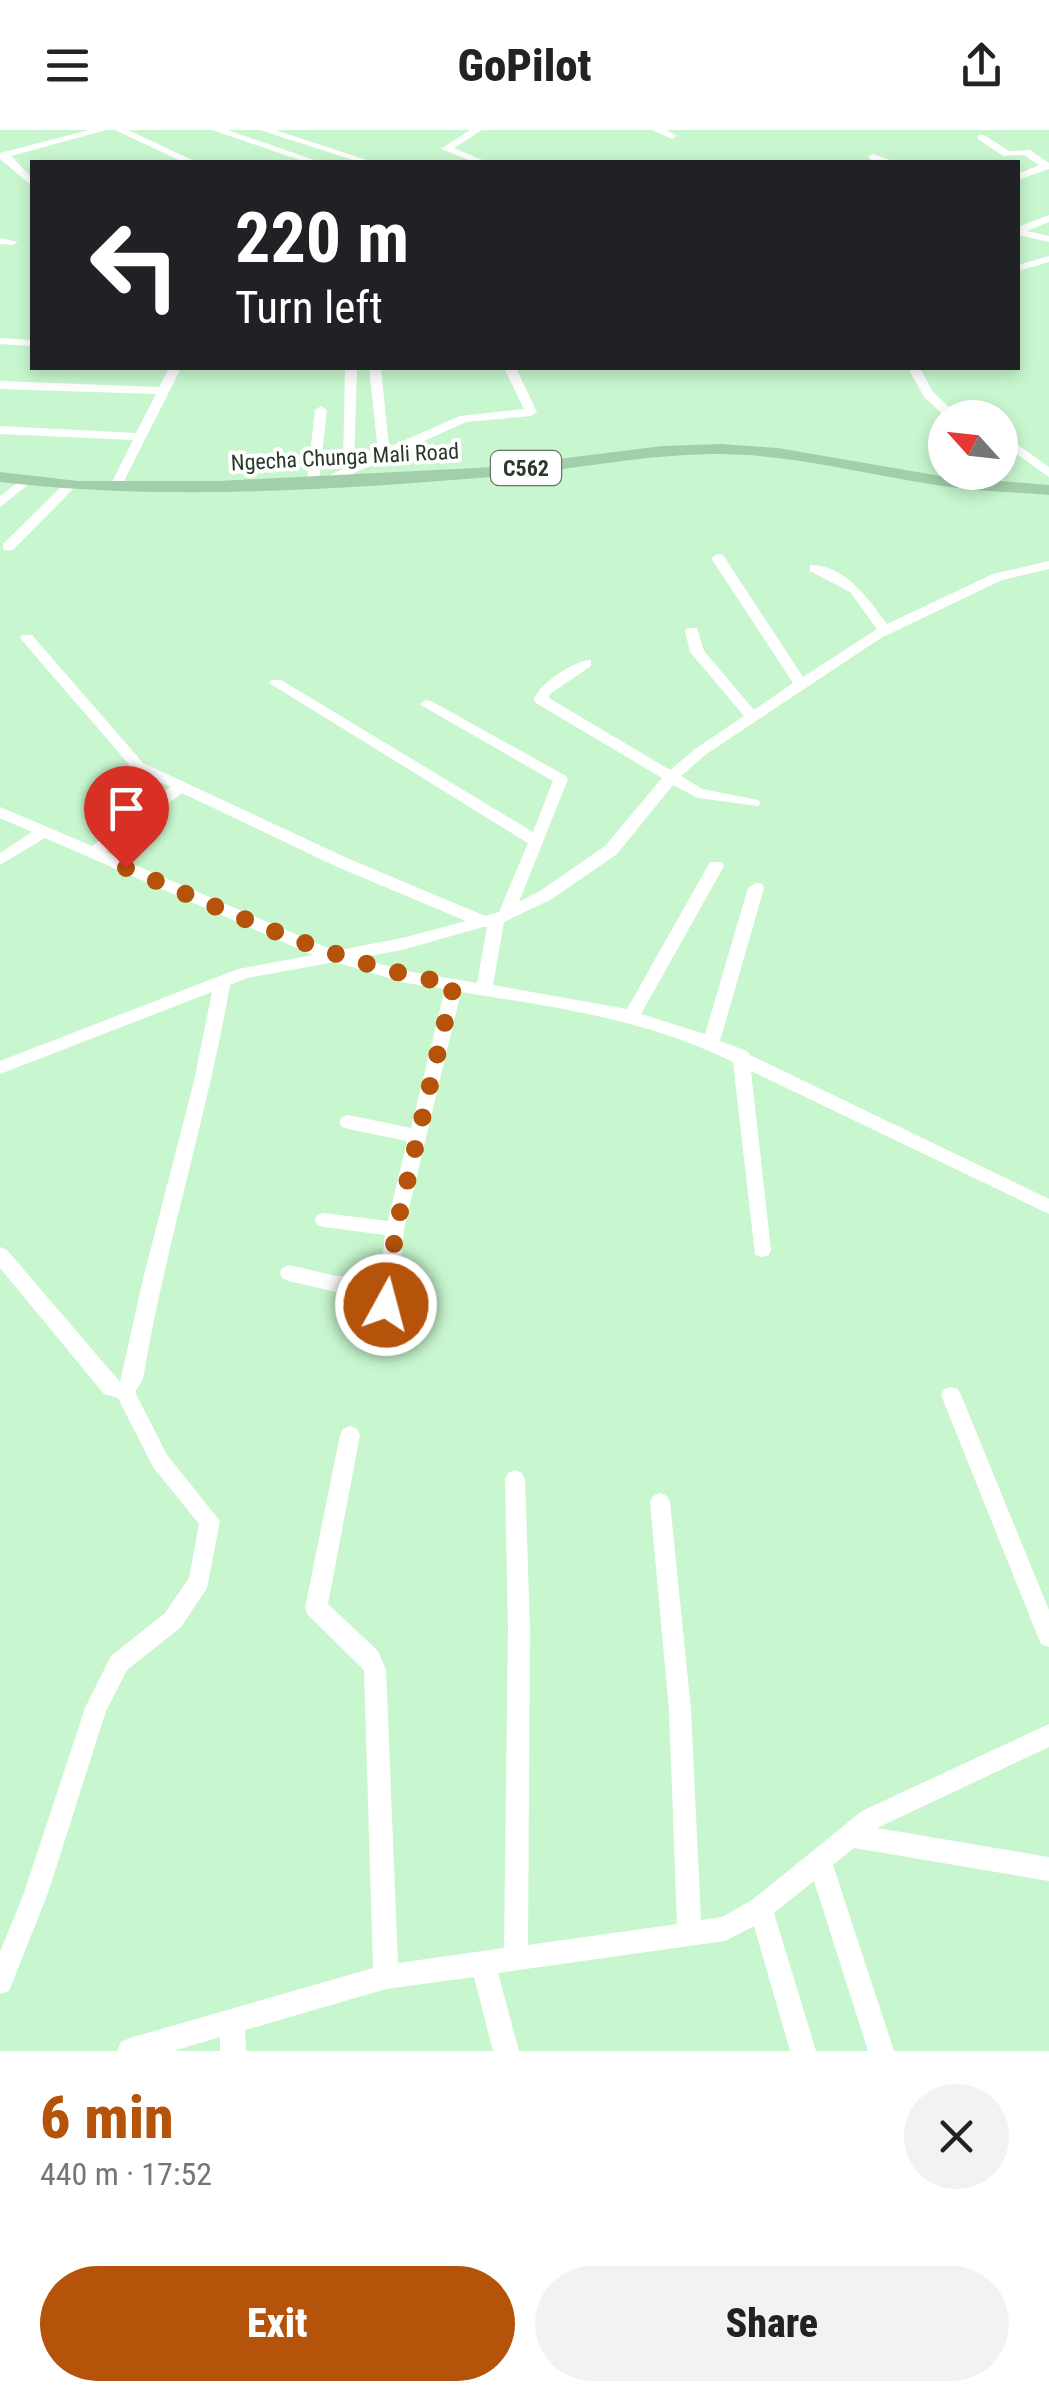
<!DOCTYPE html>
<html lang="en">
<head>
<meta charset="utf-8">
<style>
  :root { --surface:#fff; --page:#f2f2f2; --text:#222; --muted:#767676; --accent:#b45309 }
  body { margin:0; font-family:"Roboto Condensed",sans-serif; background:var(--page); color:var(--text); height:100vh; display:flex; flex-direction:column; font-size:38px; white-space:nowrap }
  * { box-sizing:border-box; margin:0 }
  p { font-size:32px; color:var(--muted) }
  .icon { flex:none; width:55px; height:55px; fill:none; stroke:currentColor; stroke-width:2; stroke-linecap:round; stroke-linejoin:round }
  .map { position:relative; height:1921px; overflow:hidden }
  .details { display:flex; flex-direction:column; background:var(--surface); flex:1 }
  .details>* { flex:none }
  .hud { position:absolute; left:30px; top:30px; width:990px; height:210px; border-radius:0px; box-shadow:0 5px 15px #0003; background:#202124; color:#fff; overflow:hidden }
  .needle { width:65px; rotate:297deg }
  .fabs { position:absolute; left:928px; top:270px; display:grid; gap:20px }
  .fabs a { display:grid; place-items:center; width:90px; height:90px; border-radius:50%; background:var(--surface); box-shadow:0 5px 15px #0003; font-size:50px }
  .pin { position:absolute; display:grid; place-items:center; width:85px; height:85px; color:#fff; margin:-102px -42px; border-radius:50% 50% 50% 0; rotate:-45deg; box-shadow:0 0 10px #0007 }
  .pin .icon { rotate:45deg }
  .me { position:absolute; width:110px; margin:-55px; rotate:7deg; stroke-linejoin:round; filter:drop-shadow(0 0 8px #0008) }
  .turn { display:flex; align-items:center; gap:35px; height:210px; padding:0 40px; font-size:45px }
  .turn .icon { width:130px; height:130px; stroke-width:2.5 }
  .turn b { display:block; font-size:70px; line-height:85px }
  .round { display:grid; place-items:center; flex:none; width:105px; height:105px; border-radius:52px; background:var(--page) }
  .headline { display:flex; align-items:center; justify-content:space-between; height:170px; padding:0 40px }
  h1 { font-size:60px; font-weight:800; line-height:75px; color:var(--accent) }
  .primary-button { display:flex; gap:20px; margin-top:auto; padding:20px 40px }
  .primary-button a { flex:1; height:115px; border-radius:60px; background:var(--accent); color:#fff; font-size:40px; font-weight:800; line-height:115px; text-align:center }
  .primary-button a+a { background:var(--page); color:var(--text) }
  header { display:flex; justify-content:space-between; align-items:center; height:130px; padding:0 40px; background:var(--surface); font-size:45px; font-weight:800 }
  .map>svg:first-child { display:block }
</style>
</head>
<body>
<header><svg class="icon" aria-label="menu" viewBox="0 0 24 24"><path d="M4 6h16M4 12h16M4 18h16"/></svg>GoPilot<svg class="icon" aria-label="share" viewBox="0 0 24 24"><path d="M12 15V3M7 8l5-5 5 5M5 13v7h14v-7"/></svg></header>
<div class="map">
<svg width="1049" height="1921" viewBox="0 0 1049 1921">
  <rect width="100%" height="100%" fill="#c8f7cf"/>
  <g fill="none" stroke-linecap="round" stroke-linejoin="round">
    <path fill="#fff" fill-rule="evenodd" d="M89,0H106L11,26L32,48V56L0,29V23Z
      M115,0H128L192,30L183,32Z
      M212,0H227L320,32H306Z
      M260,0H275L373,32H359Z
      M470,0H482L454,18L487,32H474L441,19Z
      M652,0H666L677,6L672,9Z
      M978,5H984L1009,21L1030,20L1049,33V39L1018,50V44L1039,35L1024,25L1003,26L978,9Z
      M873,24L890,30L891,32C883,33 874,33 868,27Z
      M1049,85V92L1027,101L1049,106V112L1018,105V97Z
      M0,108L18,112L13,115L0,114Z
      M1049,126V132L1018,141V135Z
      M0,208L32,210V216L0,214Z
      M169,238H181L120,359L110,356L133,310L0,304V296L136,303L156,264L0,259V251L159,257Z
      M345,238H357L354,334L378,322L369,238H381L389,317L460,286L524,279L504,238H516L537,282L531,286L466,292L330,354L326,353V347L343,339Z
      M908,238H920L933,262L961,288H947L924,267Z
      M321,276L327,280L319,351L313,355L307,351L315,280Z
      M1000,302L1049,337V347L1000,312Z
      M25,347L31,351L29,354L0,377V366Z
      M69,352L73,353V359L13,420H3V414L65,353Z
      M718,424L723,425L803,547L877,499L850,462L810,441V435C845,434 869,470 887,494L993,444L1049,431V439L1002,450L881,508L705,625L681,646L702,659L758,670L761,673L758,676L698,668L673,655L617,724L552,769L504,792L493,855L627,879L710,732H722L724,736L641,884L705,904L748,758L756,753L762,754L764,758L720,911L747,921L750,925L1049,1069V1084L751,941L771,1120L769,1125L762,1127L755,1125L733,932C643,888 558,878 461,862L404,1099L394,1196L391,1202L384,1204L377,1202L374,1196L378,1162H336L289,1151L282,1148L280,1143L282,1138L289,1135L336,1146H380L385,1105L324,1097L317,1095L315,1090L317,1085L324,1083L388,1091L407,1011L348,999L342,997L339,992L342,987L348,985L411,998L445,859L406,853L335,832L247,848L230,855C207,988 165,1116 143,1249L135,1262L167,1325L220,1391L207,1458L181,1497L127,1540L106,1581L48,1763L9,1861L0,1864V1822L24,1763L85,1578L111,1526L165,1483L189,1448L199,1394L153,1337L118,1268L104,1264L0,1138V1117L7,1120L120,1252L143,1149L194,951L212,862L0,944V931L238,839L313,825L45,708L0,735V723L32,702L0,688V677L92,716L170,657L133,639L20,508L22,505H32L143,633L347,728L485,786L499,782L528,713L269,553L271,550H281L533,702L553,651L419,574L426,570L431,571L566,646L568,649L519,772L540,761L605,716L662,648L536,573L534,570C538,554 575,530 591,530V536L550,564L549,568L670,640L695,619L744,586L690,522L685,501L687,498H697L704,521L754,580L793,553L711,428ZM182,663L335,736L466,791L402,808L335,821L105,722ZM483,797H487L477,853L406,841L359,828L402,820Z
      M951,1257L958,1259L961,1265L1049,1480V1517L1041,1514L1038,1507L941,1265L944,1259Z
      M350,1296L357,1299L360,1305L328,1474L378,1521L386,1540L398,1833L504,1818L508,1498L505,1349L508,1343L515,1340L522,1343L525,1349L530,1498L528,1815L677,1794L669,1580L650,1372L653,1366L660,1363L667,1366L670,1372L691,1580L701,1790L722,1787L752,1770L862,1681L1049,1594V1617L877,1698L1049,1727V1751L854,1718L833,1735L894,1921H868L814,1751L774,1783L816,1921H790L754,1796L725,1811L498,1843L519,1921H493L474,1847L386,1859L245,1900L246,1921H220V1907L173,1921H117L121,1912L130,1908L373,1838L364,1540L308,1485L305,1478L340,1305L343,1299Z"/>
    <path fill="#a3ceac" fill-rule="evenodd" d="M721,314L778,318L940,346L1049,355V365C1011,362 973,361 936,355C864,344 791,324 718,324C642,324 568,341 492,347C330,360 162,371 0,352V342L78,351H218L494,337L662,316Z"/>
  </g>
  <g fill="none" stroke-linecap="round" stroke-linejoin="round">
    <path stroke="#b45309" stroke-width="18" stroke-dasharray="0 32.4" d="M126,738C234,784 338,835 454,854L396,1099L386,1175"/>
  </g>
  <g text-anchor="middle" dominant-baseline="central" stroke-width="8" stroke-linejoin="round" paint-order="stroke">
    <g font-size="22" fill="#26392a" stroke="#fff">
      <text transform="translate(345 327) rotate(-3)">Ngecha Chunga Mali Road</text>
    </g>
    <rect fill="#fff" stroke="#67746a" stroke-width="2.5" x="491" y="321" width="70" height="34" rx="8"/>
    <g font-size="22" font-weight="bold" fill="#26392a">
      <text x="526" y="338">C562</text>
    </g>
  </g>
</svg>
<div class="fabs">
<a><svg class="needle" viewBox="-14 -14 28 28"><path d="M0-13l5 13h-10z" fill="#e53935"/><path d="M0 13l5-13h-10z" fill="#767676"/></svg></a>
</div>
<div class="pin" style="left:126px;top:738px;background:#d93025"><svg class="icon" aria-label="arrive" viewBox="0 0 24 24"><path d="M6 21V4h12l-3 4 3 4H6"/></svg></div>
<svg class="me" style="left:386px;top:1175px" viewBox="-20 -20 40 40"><circle r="17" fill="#b45309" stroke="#fff" stroke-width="3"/><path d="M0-11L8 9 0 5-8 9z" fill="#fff"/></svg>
<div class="hud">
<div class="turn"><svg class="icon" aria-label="left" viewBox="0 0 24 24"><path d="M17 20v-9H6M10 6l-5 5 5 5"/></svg><div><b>220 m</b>Turn left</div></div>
</div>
</div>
<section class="details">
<div class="headline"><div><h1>6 min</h1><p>440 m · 17:52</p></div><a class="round"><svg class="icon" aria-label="close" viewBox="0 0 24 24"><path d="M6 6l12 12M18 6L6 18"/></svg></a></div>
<div class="primary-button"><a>Exit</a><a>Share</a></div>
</section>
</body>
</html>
